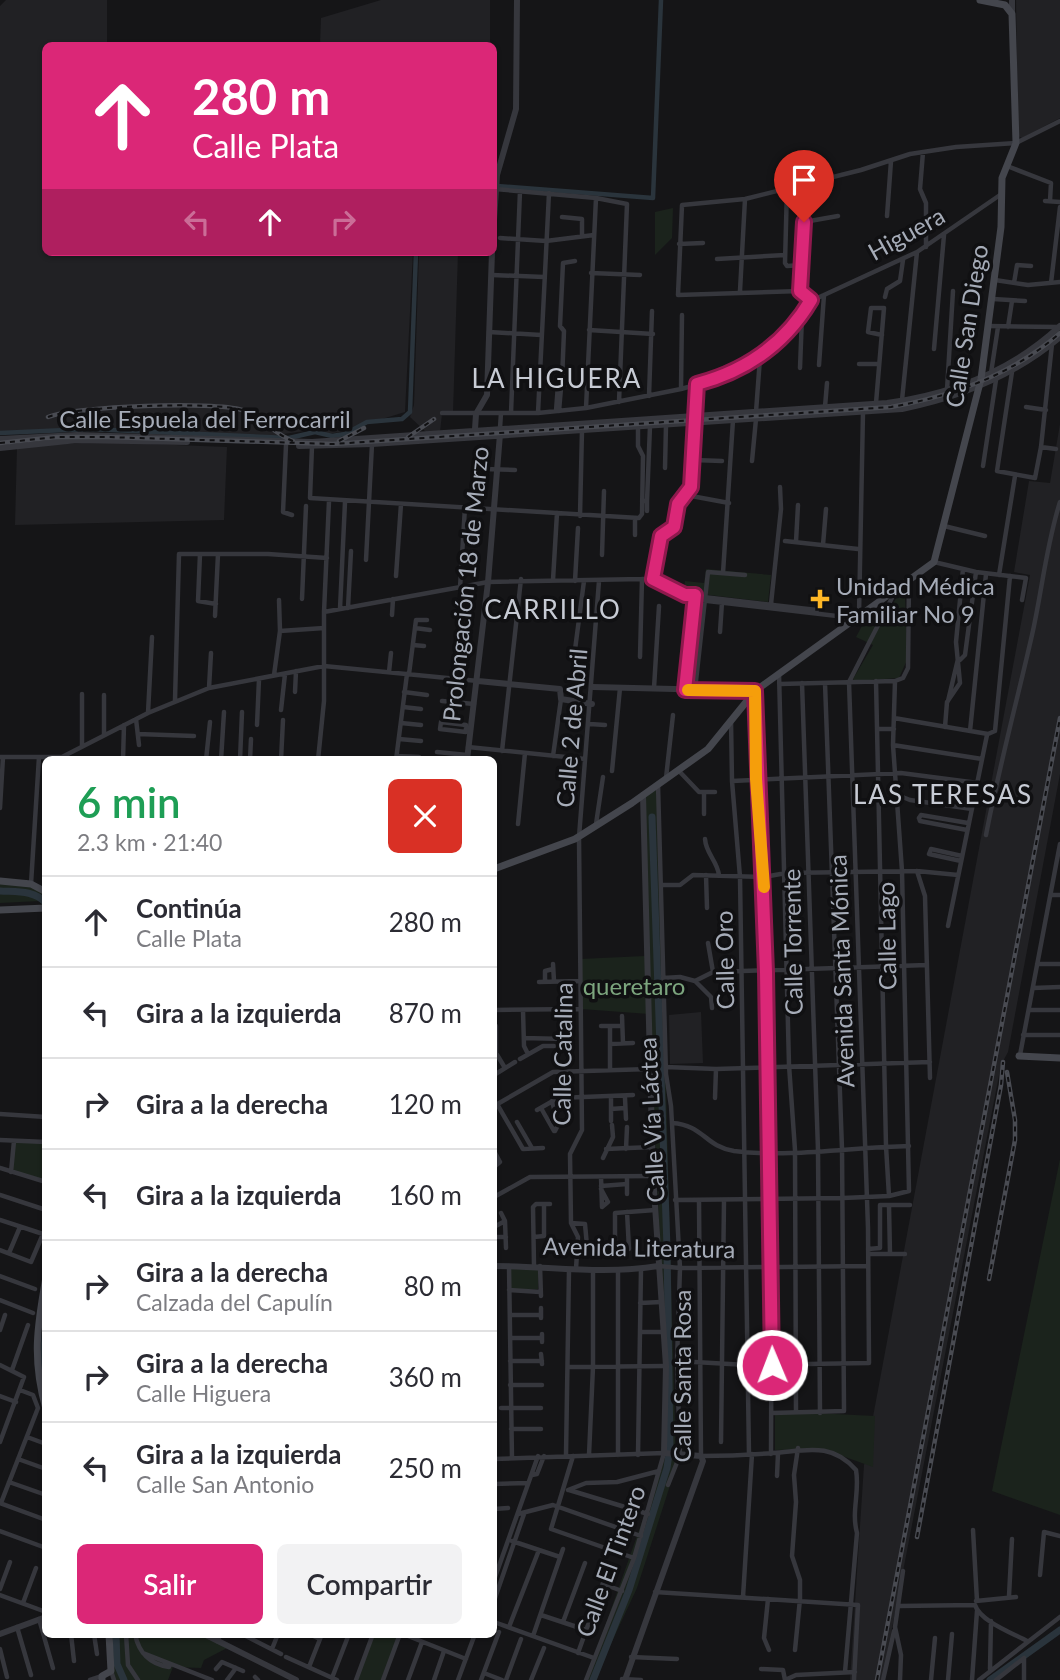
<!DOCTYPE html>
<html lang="es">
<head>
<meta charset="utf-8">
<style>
  :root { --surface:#fff; --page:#f2f2f3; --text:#2b2b33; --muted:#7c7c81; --line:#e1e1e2; --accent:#db2777 }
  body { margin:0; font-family:Lato,sans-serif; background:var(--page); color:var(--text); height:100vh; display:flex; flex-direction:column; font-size:26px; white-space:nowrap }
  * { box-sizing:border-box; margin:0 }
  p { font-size:23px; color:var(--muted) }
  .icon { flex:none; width:38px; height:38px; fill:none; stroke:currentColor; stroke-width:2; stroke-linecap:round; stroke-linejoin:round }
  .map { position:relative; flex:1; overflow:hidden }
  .drawer { position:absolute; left:42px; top:756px; width:455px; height:882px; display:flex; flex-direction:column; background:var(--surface); border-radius:10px; box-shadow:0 2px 5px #0004 }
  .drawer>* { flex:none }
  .top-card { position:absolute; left:42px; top:42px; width:455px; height:214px; border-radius:10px; box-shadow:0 2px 5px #0004; background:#db2777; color:#fff; overflow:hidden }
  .pin { position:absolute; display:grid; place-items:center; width:60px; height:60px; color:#fff; margin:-72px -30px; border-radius:50% 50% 50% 0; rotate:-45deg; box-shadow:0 0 7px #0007 }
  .pin .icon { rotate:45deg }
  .me { position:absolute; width:77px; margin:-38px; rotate:359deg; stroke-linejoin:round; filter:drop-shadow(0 0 5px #0008) }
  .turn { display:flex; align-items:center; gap:24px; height:147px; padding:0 35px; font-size:32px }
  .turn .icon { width:91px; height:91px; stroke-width:2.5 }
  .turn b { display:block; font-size:49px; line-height:60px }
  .lanes { display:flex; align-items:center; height:66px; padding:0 35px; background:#0003; justify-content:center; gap:35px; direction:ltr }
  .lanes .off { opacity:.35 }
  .round { display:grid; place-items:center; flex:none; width:74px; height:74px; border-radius:10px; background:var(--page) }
  .overview { display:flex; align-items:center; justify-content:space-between; height:119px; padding:0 35px }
  h1 { font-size:42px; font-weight:600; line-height:52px; color:#1e9e55 }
  .cta { display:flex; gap:14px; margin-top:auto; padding:14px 35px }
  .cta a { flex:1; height:80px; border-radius:10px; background:var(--accent); color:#fff; font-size:28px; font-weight:600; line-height:80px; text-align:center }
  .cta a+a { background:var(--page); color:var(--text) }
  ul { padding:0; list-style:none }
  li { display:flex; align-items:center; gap:21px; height:91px; padding:0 35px; border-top:2px solid var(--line) }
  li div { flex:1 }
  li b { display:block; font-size:26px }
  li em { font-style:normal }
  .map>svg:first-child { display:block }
</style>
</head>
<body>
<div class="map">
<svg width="1060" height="1680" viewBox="0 0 1060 1680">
  <rect width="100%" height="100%" fill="#151517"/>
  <path fill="#212124" d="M6,0H107V45L46,46V252H413L405,412L379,420H371L347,431L327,434L318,429L270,436L101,429L0,433V6Z
    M381,0H490V45H320L321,18Z
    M1016,0H1060V118L1022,138L1018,136Z
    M419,252H458L453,413L442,414L440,432H426L410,417L414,405Z
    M1060,424V774L1008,1052L1001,1065L882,1680H850L864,1465L1030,575L1014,572L1029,481L1050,483Z
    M97,442L227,447L224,520L15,525L17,447Z
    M701,1012L703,1063L670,1064L669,1015Z"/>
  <path fill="#1b231c" d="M673,208L672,238L655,255V212Z
    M706,569L771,575L768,602L684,592L685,581L704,583Z
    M898,594H905L907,660L899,678L855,681L853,679L873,645L856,637L863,624L882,617L879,623L883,624Z
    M658,783L676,1467L637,1588L594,1680H586L660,1471L666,1366L649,1014L581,1009L580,959L645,956L643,795Z
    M0,881L31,884L45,892V914L40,901L0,903Z
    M14,1141L45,1142V1182L11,1172Z
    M1060,1159V1515L992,1491Z
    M509,1266H539L538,1289H509Z
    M815,1413L875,1416L873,1467L823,1449L775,1450V1414Z
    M109,1635H203L229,1647L204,1660L201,1668L173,1667L168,1680H114Z
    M373,1635H400L383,1680H356Z"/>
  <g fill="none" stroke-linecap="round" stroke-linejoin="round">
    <path stroke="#2a343c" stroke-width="4.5" d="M497,186L653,198L661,0
      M0,433L88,429L289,438L315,432L332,436L345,434L367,422L402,419L410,412L416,252"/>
    <path stroke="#2a343c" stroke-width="7" d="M0,891C17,892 34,890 46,903
      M46,1327L43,1359L46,1376
      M116,1634L117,1664L124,1680
      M593,1680L629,1590L667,1468L670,1447L667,1248L652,817
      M990,1680L1060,1630"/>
    <path stroke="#36373d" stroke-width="4.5" d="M923,152L920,189L926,203V247
      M1007,166L1051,183L1050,201
      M787,188L785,263L787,266L802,265
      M495,189L596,198L627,204L619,402
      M1045,201L1060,202
      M887,216L891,161
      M562,217L582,219V236
      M804,222L838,216
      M500,238L546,241L594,235
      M679,244L703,243
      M717,259L785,255
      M591,273L640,275
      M492,275L544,277
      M995,280L1028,285L1060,282
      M1014,283L1017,265L1031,266
      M1051,283L1060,207
      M740,291L745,199
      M800,291L678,295L682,205L745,199L861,170L910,154L956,147L1016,143L1060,121
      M800,291L805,184
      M800,291L811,301
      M885,297L887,289L900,281L903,260
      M993,299L1025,301
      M989,326L1058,327
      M1008,327L1012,301
      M589,330L653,334
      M489,332L541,335
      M934,349L944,235
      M859,364H879
      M819,365L824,295
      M800,368L802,316
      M1012,372L997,471L1035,478L1041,447L1052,344
      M991,373L998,327
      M562,381L564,331L560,326L563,263L575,261
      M681,389L682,315
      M947,390L953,291
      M649,396L652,311
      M902,400L917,252
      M876,403L884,308H871L868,332L882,335
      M825,407L827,383
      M1026,407L1046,410
      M586,408L596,198
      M556,411L558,385
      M559,411L561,388L558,385L562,381L565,385L561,388
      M756,412L760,358
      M442,413H538L586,408L681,389L731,375L771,348L798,321L811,301L917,252L1000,195
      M511,413L520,191
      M538,413L549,193
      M500,428L501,413
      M286,445L283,512L292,515
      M312,446L310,498L639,518L642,514L643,456L638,446V427
      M1041,447L1056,449
      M694,460L722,461
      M752,461L756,419
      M983,466L996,380
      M665,468L666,425
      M483,469L515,470
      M686,495L729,503
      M642,501H647L650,426
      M647,511V501
      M580,516L582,430
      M944,526L985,536
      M635,535V518
      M785,541L858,549
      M796,542L798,505
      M823,545L826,509
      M200,554L198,601L216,604
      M602,555L604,491
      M366,560L372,444
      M934,562L976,572L1026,578L1022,600
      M723,573L733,420
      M999,575L1015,476
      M396,576L401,504
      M653,579L661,535L674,527L678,504L692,483L697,384
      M553,580L557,513
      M575,581L578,528
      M460,588L465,507
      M686,595L817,610
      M302,599L306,506
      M465,600L467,587
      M771,604L781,509L780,487
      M348,608L351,551
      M340,609L345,502
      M324,612L488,582L642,579H653L690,599L854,618
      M392,615L393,599
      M859,615L863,412
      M215,616L218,554
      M415,628L430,630
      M280,631L324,628
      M720,632L722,602
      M413,645L424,646
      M640,657L642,579
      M960,660L965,655L976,572
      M573,665L584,581
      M389,672L391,653
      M779,673L789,1065L795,1150L796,1412
      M409,674L416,620H427
      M274,675L280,631L279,600
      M876,681L886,1146L889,1196
      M802,683L818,1150L820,1413
      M780,684L895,681L903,678L908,668L909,581
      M209,688L211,653
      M654,688L659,606
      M685,689L694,600
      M695,690L708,572L745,575
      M295,692L296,671
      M404,692L427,695
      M755,692L756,779L764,877L772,1200L771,1454
      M82,694V746
      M104,695V735
      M175,700L179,554H268L327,558
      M442,701L474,704
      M948,701L958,659
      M403,707L421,709
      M281,710L285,674
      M148,713L152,637
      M894,718L988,734L995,731L1010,576
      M136,719L139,745
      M731,720L732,781L740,877L749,1454
      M441,722L466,725V732L440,729Z
      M401,723L421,725
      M590,724L605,725
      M257,725L259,679
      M945,727L947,702L960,683L956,642L963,569
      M878,729H894
      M970,731L986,574
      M138,734L194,736
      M399,739L421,741
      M893,745L982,759
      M468,747L585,759
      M502,751L521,579
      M437,752L467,755
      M397,756L419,757
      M553,756L561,699
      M0,757H62L148,713L209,688L324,666L478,681
      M123,760L124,725
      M206,760L210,722
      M221,760L224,712
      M240,760L242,712
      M250,760L251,739
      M281,760L283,720
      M318,760L324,701V612L329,501
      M396,760L407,674
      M612,771L620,688
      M679,771L699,792H715
      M666,778L673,715
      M732,781L901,773L978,783
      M658,784L666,1074L671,1106L680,1268L677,1361L680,1455L668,1485
      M704,794V814
      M895,794L910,800L972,809
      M0,808L3,757
      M919,818L921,815L968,823
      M919,818L920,821L967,830
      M518,824L525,753
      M596,824L603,777
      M986,835C999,767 1017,701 1032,635C1042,591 1046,546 1060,502
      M705,839C706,854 717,860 719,875
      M929,854L931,849L962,856
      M929,854L961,861
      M917,871L925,896L930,1078
      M706,875L707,908
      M31,884L39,757
      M661,885H680L693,875L764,877L786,873L917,871L958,875
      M1051,895H1060
      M948,926L987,735
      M708,943L713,972
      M553,964L554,981
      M1037,964H1060
      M663,978L680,977L695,981L713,972L927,965
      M545,981V971L553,969
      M539,982L580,981
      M696,982L711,997L712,1008
      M1033,988L1060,987
      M494,1010L581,1009
      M523,1010L524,1046L528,1054
      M1029,1010H1060
      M622,1016L623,1043
      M496,1026V1053L505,1068
      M601,1026H622
      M610,1026V1070
      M1023,1035H1060
      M524,1038L564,1039
      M610,1044L633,1043
      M1020,1055L1060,844
      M520,1059L543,1046H554
      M666,1067L716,1069L930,1062
      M494,1075L515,1062
      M611,1098V1121
      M625,1098L626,1119
      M715,1098L716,1069
      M552,1101L558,1125L555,1131
      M497,1104L523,1149L543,1148
      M494,1106L553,1072L650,1069
      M541,1108L554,1131
      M611,1109L625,1108
      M537,1110L558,1098L633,1095
      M0,1114L46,1117
      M517,1122L532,1148
      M672,1123C704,1125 704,1146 734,1151C789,1158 854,1147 909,1146
      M0,1140L46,1142
      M606,1149L652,1147
      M626,1149L627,1127
      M494,1151L500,1162L494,1167
      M603,1158L613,1137L612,1125
      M0,1168L46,1182
      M11,1172L14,1141
      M601,1177L602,1207L608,1202L601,1189
      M627,1177V1194
      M601,1186L627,1184
      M0,1195L46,1210
      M494,1197L530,1177L653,1176
      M675,1200L843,1198L889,1196L909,1191L902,871L893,745L895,681
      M699,1200L701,1456C725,1456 749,1455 773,1453C804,1451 831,1441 856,1470C860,1492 851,1511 857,1533L845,1672
      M889,1206L890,1254
      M627,1212L629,1249
      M501,1213L505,1221L506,1248
      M0,1220L43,1234L31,1262L0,1250
      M571,1223L585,1224L587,1246
      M494,1227L505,1221
      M494,1237H506
      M534,1237L544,1236V1204
      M615,1249V1213L655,1210
      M868,1249L880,1248V1205H910
      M9,1253L20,1227
      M869,1254H905
      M509,1266L512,1458
      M534,1266L533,1207L536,1204H550
      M540,1266L541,1296
      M659,1266L680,1268L868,1266
      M576,1269L578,1237L571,1223L570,1154L582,1130L579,837L599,581
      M618,1270V1455
      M0,1276L35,1289
      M509,1290L540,1292
      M0,1300L33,1313
      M640,1303L661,1302
      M541,1308V1318
      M510,1315H541
      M0,1330L5,1315
      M641,1332H664
      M542,1334V1342
      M510,1338H542
      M541,1354L542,1364
      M510,1361H542
      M677,1361L747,1365L869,1363L868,1228L849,682L896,590
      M0,1365L24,1377L0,1442
      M569,1367L666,1366
      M12,1370L28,1325
      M510,1385H542
      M0,1396L16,1402
      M501,1408H541
      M772,1413L844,1411V1409L842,1149L825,683
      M511,1429H541
      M27,1437L46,1444
      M721,1442L724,1200
      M566,1455L569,1270
      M589,1455L593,1367V1270
      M638,1455L641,1269
      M573,1456L551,1529L634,1558
      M18,1459L46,1469
      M494,1459L664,1453L634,1558L586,1680
      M532,1475L537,1474L544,1456
      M777,1476L778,1453
      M9,1482L46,1495
      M494,1484L528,1483
      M568,1490L586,1483L617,1482L659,1471
      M569,1490L648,1514
      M0,1503L46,1520
      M1,1503L38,1408L33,1395L20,1390
      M494,1509L508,1508
      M518,1514L553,1505L641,1536
      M973,1530L977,1601
      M0,1531L46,1548
      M512,1541L560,1557
      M1040,1575L1044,1532L1060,1536
      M494,1580L538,1456
      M603,1584L622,1591
      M0,1589L10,1562
      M655,1592L858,1605L854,1680
      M0,1595L46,1612
      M1009,1596L1012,1539
      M743,1597L752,1454
      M768,1599L764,1638L769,1650
      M494,1601L524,1514
      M976,1601L1016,1597
      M23,1603L36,1568
      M899,1606L975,1605C980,1621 1012,1633 1027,1641
      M541,1615L586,1630
      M39,1619L53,1668
      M494,1622L594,1658
      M563,1622L585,1563
      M17,1627L31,1675
      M509,1627L539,1550
      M71,1634L74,1661
      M94,1634L97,1654
      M126,1634L128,1665L138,1680
      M135,1634C139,1654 150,1664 169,1667
      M242,1634L281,1654
      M309,1634L320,1639
      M403,1634L466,1659
      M533,1636L563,1549
      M217,1641L221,1634
      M0,1649L7,1677
      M272,1649L278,1634
      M795,1650L800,1599V1580L792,1556L796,1502L794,1475L798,1448
      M143,1653L212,1680
      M578,1653L609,1566
      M286,1657L337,1680
      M631,1657L677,1659
      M309,1667L322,1634
      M216,1669L222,1662L243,1671
      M761,1669L783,1670L785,1680L796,1675L855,1672
      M990,1669L991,1621
      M111,1671L114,1680
      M484,1673L502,1680
      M255,1677L258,1680
      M332,1678L349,1634
      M622,1679L641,1680
      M90,1680L102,1676
      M227,1680L236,1668
      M356,1680L373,1634
      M383,1680L400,1634
      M408,1680L422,1642
      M434,1680L444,1651
      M458,1680L475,1634
      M481,1680L499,1632
      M506,1680L521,1639
      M531,1680L544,1648
      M883,1680L894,1631
      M900,1680L901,1655L895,1627L903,1571
      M931,1680L935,1638
      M948,1680L952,1634
      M972,1680L977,1611
      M979,1680L1060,1617
      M996,1680L1024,1658
      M1024,1680V1658"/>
    <path stroke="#36373d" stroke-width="6" d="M1012,0V14
      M494,220L497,175L516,109L517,0
      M475,429L476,414L487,395L492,252
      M0,439L77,435L312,442L887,403C952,394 1012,371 1060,326
      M299,446L372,444L902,409C961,397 1014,376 1060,337
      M0,448L77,440L187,442
      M478,681L560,689L561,699L592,704
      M593,687L755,691
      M467,760L488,582L500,434
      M494,1266C548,1266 604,1275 658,1266
      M0,1634L46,1617
      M204,1634L296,1680
      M625,1680L703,1461L701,1456L664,1453L666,1366L653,1176L643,795"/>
    <path stroke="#44464d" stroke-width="7" d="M494,869L575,839L632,803L708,749L755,691L934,562L981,379L1001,227L1002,178L1016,143L1012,14L1005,5L980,0
      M0,881L31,884L46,892
      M0,910L46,908
      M1019,1056L1060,1058
      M46,1277C37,1327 32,1360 46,1409
      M102,1680V1676L111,1671L109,1634"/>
    <g stroke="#494b52" stroke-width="4.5">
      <path id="rail" d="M48,417C75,406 215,401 242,410C262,417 274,434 293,441
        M408,437L434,419
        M339,441L364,428
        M0,443L56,437H106L333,444L891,407C953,396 1012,375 1060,333
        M989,1279L1015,1140V1120L1007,1072
        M917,1537L1001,1085L1003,1062
        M877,1680L1060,718"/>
    </g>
    <use href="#rail" stroke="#101012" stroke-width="2" stroke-dasharray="5" stroke-linecap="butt"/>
  </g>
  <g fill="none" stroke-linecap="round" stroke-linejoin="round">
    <g stroke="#8e194d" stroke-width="18">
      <path id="route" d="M772,1365L766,972L755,691L685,690L695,595H685L653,579L661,536L674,527L678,504L691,487L697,384C746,371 785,344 811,300L800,291L804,222"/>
    </g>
    <use href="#route" stroke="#db2777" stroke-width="12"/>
    <path stroke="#f59e0b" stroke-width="12" d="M688,690L755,691L756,779L764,887"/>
  </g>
  <path fill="#feb726" stroke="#101012" stroke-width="2.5" d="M816.5 588.5h7v7h7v7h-7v7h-7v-7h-7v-7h7z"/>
  <g text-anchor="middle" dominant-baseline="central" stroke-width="7" stroke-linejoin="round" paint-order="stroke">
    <g font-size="24" fill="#a6acb8" stroke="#101012">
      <text transform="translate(906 233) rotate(-29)">Higuera</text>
      <text transform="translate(966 326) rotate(-81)">Calle San Diego</text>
      <text x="205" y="418">Calle Espuela del Ferrocarril</text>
      <text transform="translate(465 584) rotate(-84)">Prolongación 18 de Marzo</text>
      <text transform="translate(571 728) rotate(-85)">Calle 2 de Abril</text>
      <text transform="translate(886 936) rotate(-91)">Calle Lago</text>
      <text transform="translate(792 942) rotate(-91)">Calle Torrente</text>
      <text transform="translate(724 960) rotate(-91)">Calle Oro</text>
      <text transform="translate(841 971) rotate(-92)">Avenida Santa Mónica</text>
      <text transform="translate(562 1054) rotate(-89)">Calle Catalina</text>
      <text transform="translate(651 1120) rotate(-93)">Calle Vía Láctea</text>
      <text transform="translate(639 1247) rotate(1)">Avenida Literatura</text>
      <text transform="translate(681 1376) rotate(-90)">Calle Santa Rosa</text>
      <text transform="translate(610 1561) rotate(-70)">Calle El Tintero</text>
    </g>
    <g font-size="24" fill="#a6acb8" stroke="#101012" text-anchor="start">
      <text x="836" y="585">Unidad Médica<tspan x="836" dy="28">Familiar No 9</tspan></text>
    </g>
    <g font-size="24" fill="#7ca57e" stroke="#101012">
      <text x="634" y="985">queretaro</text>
    </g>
    <g font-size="26" letter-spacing="2" fill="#c7cbd4" stroke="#101012">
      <text x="557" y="378">LA HIGUERA</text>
      <text x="553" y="609">CARRILLO</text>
      <text x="943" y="794">LAS TERESAS</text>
    </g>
  </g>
</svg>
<div class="pin" style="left:804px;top:222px;background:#d93025"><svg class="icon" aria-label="arrive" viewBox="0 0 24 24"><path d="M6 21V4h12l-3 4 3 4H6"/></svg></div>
<svg class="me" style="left:772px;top:1365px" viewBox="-20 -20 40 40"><circle r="17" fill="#db2777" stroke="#fff" stroke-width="3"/><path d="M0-11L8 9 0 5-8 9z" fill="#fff"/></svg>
<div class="top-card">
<div class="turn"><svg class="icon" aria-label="ahead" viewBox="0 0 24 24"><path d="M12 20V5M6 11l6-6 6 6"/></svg><div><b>280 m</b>Calle Plata</div></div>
<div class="lanes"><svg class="icon off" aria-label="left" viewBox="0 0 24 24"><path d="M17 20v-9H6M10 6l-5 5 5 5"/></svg><svg class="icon" aria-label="ahead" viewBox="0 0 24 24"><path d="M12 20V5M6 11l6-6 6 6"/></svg><svg class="icon off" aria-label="right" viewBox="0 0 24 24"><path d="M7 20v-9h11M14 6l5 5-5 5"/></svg></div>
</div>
<section class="drawer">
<div class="overview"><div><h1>6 min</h1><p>2.3 km · 21:40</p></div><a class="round" style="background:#d93025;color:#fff"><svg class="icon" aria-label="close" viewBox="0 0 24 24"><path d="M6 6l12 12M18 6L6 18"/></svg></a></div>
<ul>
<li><svg class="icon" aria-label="ahead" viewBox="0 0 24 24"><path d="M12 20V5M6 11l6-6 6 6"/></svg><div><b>Continúa</b><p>Calle Plata</p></div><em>280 m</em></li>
<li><svg class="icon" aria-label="left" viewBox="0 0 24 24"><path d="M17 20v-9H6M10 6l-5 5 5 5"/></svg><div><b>Gira a la izquierda</b></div><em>870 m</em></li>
<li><svg class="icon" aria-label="right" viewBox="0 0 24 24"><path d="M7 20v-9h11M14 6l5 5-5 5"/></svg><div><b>Gira a la derecha</b></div><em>120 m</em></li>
<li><svg class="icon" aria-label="left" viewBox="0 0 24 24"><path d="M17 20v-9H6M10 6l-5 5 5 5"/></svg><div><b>Gira a la izquierda</b></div><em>160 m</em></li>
<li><svg class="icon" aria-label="right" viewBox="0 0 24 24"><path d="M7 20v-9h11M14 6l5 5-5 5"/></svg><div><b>Gira a la derecha</b><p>Calzada del Capulín</p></div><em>80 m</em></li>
<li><svg class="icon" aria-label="right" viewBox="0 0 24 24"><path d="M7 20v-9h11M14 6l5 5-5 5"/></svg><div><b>Gira a la derecha</b><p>Calle Higuera</p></div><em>360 m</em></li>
<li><svg class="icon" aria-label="left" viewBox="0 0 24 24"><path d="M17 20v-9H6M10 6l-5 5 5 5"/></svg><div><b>Gira a la izquierda</b><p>Calle San Antonio</p></div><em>250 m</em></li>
</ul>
<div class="cta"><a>Salir</a><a>Compartir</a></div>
</section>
</div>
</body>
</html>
